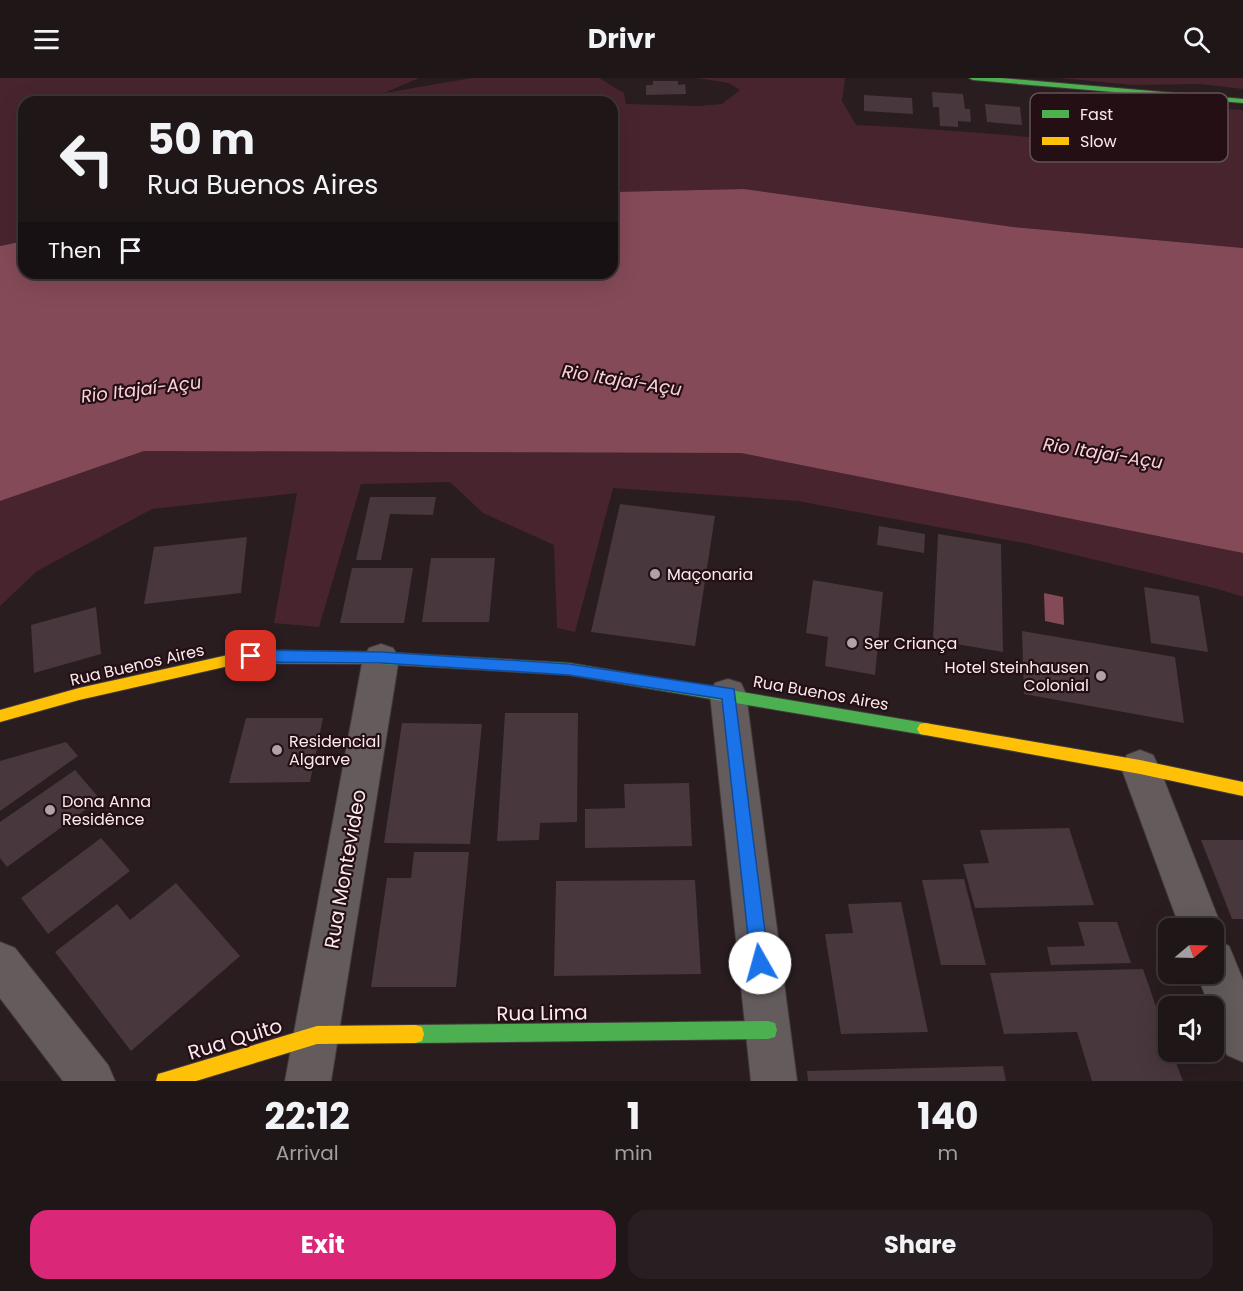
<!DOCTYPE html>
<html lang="en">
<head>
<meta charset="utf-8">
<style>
  :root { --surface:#1f1618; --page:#271f21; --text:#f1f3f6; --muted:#a19fa2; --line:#3c3537; --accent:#db2777 }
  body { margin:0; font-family:Poppins,sans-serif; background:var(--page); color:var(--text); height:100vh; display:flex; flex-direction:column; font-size:22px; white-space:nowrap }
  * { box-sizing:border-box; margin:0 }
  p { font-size:20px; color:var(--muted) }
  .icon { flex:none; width:33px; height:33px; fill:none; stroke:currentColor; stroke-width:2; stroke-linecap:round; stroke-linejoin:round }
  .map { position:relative; height:1003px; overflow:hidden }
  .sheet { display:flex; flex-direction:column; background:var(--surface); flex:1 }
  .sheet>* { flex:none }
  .banner { position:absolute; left:18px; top:18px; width:600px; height:183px; border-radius:18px; box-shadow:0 6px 24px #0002,0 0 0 2px var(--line); background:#1f1618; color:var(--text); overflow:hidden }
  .needle { width:39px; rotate:71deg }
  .tools { position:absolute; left:1158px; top:840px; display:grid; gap:12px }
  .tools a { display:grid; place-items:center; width:66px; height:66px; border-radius:12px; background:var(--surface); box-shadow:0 6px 24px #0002,0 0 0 2px var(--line); font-size:30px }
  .pin { position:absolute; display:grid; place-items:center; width:51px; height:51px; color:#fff; margin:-26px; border-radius:12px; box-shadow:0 3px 9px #0006 }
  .me { position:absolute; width:66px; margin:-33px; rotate:353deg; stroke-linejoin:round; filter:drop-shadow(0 0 4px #0008) }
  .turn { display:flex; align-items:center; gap:21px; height:126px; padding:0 30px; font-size:27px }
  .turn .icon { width:78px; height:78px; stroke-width:2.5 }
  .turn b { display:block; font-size:42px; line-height:51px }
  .then { display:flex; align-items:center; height:57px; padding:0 30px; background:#0003; gap:12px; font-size:22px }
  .eta { display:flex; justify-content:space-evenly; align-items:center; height:102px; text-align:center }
  .eta b { font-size:36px; font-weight:700; line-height:42px }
  .primary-button { display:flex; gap:12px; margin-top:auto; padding:12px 30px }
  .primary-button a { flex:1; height:69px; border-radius:18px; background:var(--accent); color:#fff; font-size:24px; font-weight:700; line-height:69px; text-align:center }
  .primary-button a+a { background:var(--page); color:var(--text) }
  header { display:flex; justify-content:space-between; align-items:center; height:78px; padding:0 30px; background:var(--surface); font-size:27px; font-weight:700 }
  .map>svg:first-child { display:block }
</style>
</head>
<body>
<header><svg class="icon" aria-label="menu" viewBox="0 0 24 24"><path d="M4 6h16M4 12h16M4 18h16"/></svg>Drivr<svg class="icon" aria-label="search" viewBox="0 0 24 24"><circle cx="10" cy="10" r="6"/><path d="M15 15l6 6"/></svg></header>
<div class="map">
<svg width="1243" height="1003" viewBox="0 0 1243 1003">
  <rect width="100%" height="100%" fill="#291d20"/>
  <path fill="#48252e" d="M0,0H419L384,15L472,0H599L624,15L626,26L699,28L722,26L740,12L729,5L697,0H845L842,23L856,47C940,50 1023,60 1107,64L1110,48L1093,31L1105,23L1243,32V170L1013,149L744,111L612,114V24H24V163L0,168Z
    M1059,0H1243V11L1200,6L1134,7Z
    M144,373L741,375L1243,475V519L1218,511L1029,466L798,423L613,410L575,554L557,550L554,467L483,435L450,404L361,406L319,549L274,545L297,415L152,431L37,493L0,528V423Z"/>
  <path fill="#854a58" d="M744,111L1013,149L1243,170V475L741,375L144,373L0,423V168L24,163V195H612V114Z
    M1044,515L1063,519L1064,547L1045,543Z"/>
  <path fill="#48373c" d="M653,3H678V7L685,6L686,16L646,17V7H653Z
    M932,14L963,16L965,31H970L971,44L958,43V49L940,48L939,29H933Z
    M864,17L912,20L913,36L864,33Z
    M985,26L1020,29L1022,47L987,44Z
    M370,419H436L433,437L390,436L381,482H356Z
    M620,426L715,438L695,568L591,554Z
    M879,448L925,456L924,475L877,467Z
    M938,456L1001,466L1003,574L933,562Z
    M247,459L241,515L144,526L154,469Z
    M431,480H495L489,544H422Z
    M352,490H413L404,545H340Z
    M813,502L883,514L875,597L825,588L828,559L806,555Z
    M1144,509L1199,518L1208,574L1151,565Z
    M96,529L101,576L34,595L31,547Z
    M1022,553L1175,579L1184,645L1024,616Z
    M505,635H578L577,744L540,745L539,762L497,763Z
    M246,640H323L310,704L229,705Z
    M402,645L482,646L470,766L384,765Z
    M66,664L78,678L0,733V683Z
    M75,692L100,721L7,789L0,780V744Z
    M689,705L692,768L585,770V731L625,730L624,706Z
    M1069,750L1094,827L975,830L963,786L989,785L980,752Z
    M101,760L130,793L48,856L21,820Z
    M1201,762H1243V841H1232Z
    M414,774H469L456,909H371L387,800H411Z
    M964,801L986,887H941L922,802Z
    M695,802L701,896L554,898L556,803Z
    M176,805L240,878L131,973L55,874L117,826L130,842Z
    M901,824L928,954L841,956L825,856L853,855L848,826Z
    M1078,844H1117L1131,885L1051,887L1047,869L1085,868Z
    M1143,891L1168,963V974H1172L1183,1003H1092L1077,954L1004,956L990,895Z
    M1003,988L1006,1003H808L807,993Z"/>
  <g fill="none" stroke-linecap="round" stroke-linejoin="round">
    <g stroke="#433a3b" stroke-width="2">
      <path id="street" d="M381,566L393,570L399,580L331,1003H285L363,580L369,570Z
        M728,601L741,605L746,616L797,1003H751L710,616L715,605Z
        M1140,672L1153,677L1159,689L1222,850L1217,863L1229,868L1243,902V984L1227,977L1214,942V928H1209L1197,896H1214V850H1180L1121,689L1127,677Z
        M0,864L15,870L108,987L115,1003H63L0,920Z"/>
    </g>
    <g stroke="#433a3b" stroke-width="2">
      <path id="fast" d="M969,0H1001L1243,21V25L973,2Z
        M251,572L381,574L569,585L925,645L930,646L933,651L930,656L925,657L569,597L381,586L232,585L230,581L232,577Z
        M768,943L775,945L777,952L775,959L768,961L415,965L408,963L406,956L408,949L415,947Z"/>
    </g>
    <g stroke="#433a3b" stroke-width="2">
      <path id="slow" d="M237,575L242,577L244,581L242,585L79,622L0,644V632L79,610Z
        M925,645L1140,682L1243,704V718L1140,696L925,657L920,656L917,651L920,646Z
        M415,947L422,949L424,956L422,963L415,965L317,966L196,1003H156L158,996L165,994L317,948Z"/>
    </g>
    <use href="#street" fill="#645b5d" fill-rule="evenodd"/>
    <use href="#fast" fill="#4caf50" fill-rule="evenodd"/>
    <use href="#slow" fill="#ffc107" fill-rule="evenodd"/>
  </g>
  <path fill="#1a73e8" stroke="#114b97" stroke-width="1.5" d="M251,572L381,574L569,586L734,611L769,885L766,891L760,894L754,891L751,885L722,621L569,597L381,585L251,584L246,582L244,578L246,574Z"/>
  <g fill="#b1a2a5" stroke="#240f14" stroke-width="2">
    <circle cx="655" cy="496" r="6"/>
    <circle cx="852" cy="565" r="6"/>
    <circle cx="1101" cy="598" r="6"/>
    <circle cx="277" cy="672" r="6"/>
    <circle cx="50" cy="732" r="6"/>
  </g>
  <g text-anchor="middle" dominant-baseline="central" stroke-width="4.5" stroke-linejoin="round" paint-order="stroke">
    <g font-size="16" fill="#faeaed" stroke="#240f14" text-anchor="start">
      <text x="667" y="496">Maçonaria</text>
      <text x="864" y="565">Ser Criança</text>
      <text x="1089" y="589" text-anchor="end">Hotel Steinhausen<tspan x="1089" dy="18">Colonial</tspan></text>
      <text x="289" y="663">Residencial<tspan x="289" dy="18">Algarve</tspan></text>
      <text x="62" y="723">Dona Anna<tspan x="62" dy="18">Residênce</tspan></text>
    </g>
    <g font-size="16" fill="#faeaed" stroke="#240f14">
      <text transform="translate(137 587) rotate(-13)">Rua Buenos Aires</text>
      <text transform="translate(821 615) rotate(10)">Rua Buenos Aires</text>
    </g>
    <g font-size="18" font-style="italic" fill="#fbd2db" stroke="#240f14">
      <text transform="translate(622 302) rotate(9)">Rio Itajaí-Açu</text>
      <text transform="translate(141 311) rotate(-7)">Rio Itajaí-Açu</text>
      <text transform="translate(1103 375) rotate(9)">Rio Itajaí-Açu</text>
    </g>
    <g font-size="20" fill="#faeaed" stroke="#240f14">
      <text transform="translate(345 791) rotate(-80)">Rua Montevideo</text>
      <text transform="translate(542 935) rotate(-1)">Rua Lima</text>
      <text transform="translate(235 961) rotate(-17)">Rua Quito</text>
    </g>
  </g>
  <rect x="1030" y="15" width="198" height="69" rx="9" fill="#240f14" stroke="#645155" stroke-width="1.5"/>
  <rect x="1042" y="32" width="27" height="8" fill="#4caf50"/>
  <rect x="1042" y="59" width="27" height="8" fill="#ffc107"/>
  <g font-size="16" fill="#faeaed">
    <text x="1080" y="42">Fast</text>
    <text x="1080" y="69">Slow</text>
  </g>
</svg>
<div class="tools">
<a><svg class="needle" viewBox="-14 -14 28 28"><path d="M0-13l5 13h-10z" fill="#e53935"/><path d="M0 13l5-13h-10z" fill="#a19fa2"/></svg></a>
<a><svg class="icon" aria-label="sound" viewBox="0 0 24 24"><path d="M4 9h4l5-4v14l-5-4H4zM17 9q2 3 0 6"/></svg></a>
</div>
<div class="pin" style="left:251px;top:578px;background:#d93025"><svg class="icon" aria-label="arrive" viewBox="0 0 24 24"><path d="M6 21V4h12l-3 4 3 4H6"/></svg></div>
<svg class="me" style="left:760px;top:885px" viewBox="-20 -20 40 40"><circle r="19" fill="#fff"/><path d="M0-13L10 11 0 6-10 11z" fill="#1a73e8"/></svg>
<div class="banner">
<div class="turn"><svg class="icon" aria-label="left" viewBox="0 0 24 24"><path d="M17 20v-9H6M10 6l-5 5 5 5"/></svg><div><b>50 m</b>Rua Buenos Aires</div></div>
<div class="then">Then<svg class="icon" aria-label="arrive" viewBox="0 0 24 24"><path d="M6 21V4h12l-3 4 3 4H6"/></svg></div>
</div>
</div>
<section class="sheet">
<div class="eta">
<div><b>22:12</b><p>Arrival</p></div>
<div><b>1</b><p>min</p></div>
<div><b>140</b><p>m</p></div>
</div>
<div class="primary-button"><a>Exit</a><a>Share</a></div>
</section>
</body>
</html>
